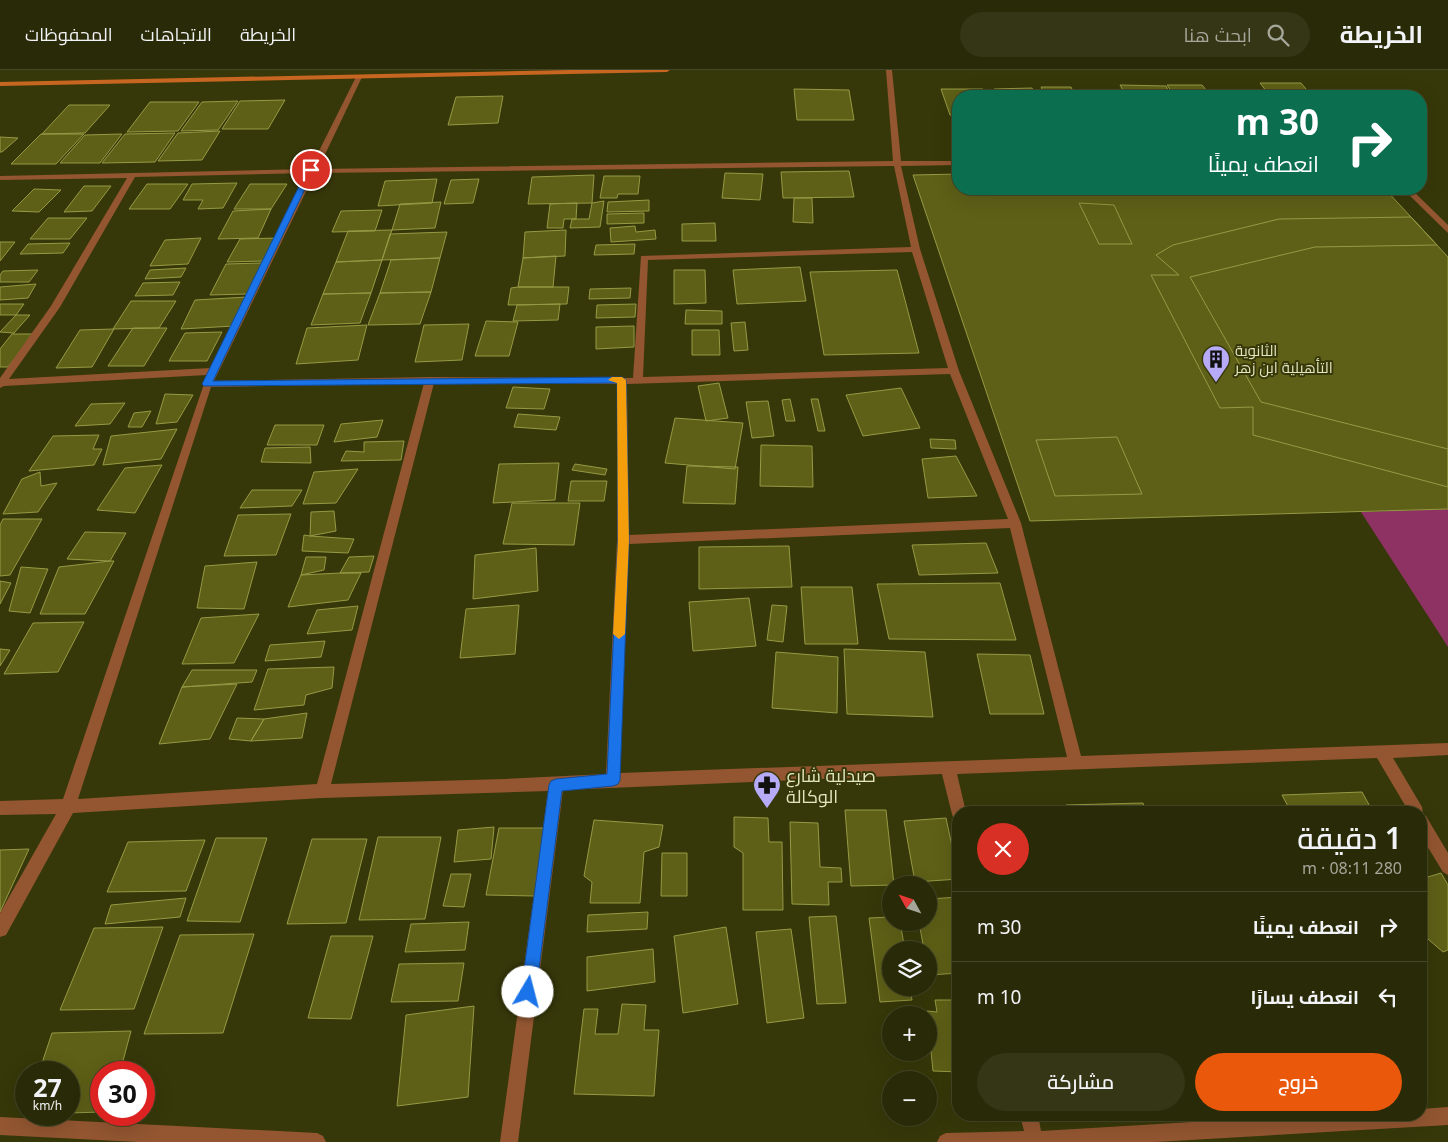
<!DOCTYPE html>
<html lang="ar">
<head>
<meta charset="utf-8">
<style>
  :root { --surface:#292a07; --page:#353615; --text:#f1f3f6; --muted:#a5a79b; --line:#454628; --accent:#ea580c }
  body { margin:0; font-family:"Noto Sans",Cairo,sans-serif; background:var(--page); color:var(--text); direction:rtl; height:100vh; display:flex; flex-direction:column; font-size:19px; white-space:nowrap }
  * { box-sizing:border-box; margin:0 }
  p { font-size:16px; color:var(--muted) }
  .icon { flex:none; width:28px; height:28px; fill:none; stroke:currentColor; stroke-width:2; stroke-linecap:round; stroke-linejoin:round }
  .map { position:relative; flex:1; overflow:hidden; direction:ltr }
  .panel { position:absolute; left:952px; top:736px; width:475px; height:315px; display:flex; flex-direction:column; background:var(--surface); border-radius:20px; box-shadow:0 5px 20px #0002,0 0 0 1px var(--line); direction:rtl }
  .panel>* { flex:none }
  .hud { position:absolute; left:952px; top:20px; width:475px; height:105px; border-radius:20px; box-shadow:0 5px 20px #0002,0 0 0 1px var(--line); direction:rtl; background:#0b6e4f; color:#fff; overflow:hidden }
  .needle { width:32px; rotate:310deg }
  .buttons { position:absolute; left:882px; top:806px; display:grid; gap:10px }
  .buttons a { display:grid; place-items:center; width:55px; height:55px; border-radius:50%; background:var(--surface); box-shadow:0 5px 20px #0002,0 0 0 1px var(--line); font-size:25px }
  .speed { position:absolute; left:15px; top:991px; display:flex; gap:10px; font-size:25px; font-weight:700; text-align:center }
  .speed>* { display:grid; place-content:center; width:65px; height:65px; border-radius:50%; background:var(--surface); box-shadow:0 5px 20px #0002,0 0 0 1px var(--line); line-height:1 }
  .speed small { font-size:12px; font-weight:400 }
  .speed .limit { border:8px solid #d22; background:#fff; color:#111 }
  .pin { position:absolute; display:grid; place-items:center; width:42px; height:42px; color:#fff; margin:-21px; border:2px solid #fff; border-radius:50%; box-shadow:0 1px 5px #0007 }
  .me { position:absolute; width:55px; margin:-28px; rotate:8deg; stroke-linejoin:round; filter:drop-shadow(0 0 4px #0008) }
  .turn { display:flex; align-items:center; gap:18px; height:105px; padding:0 25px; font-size:22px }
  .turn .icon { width:65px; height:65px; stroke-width:2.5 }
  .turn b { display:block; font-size:35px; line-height:42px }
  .round { display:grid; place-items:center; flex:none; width:52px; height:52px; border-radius:26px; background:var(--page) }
  .summary { display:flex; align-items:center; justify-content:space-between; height:85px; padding:0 25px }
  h1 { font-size:30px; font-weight:600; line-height:38px }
  .action { display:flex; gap:10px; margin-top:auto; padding:10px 25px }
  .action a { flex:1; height:58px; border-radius:30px; background:var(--accent); color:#fff; font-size:20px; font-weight:600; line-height:58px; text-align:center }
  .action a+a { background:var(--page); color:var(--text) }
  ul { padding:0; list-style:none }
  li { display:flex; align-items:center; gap:15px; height:70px; padding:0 25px; border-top:1px solid var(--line) }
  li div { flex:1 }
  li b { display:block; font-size:19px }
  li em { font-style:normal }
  header { display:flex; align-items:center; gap:30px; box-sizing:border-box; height:70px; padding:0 25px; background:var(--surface); border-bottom:1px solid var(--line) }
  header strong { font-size:24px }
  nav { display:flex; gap:28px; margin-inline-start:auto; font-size:18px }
  .search { width:350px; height:45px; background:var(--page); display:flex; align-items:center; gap:12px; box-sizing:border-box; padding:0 18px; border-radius:28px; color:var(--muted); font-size:19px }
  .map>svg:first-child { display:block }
</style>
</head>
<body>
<header>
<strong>الخريطة</strong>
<div class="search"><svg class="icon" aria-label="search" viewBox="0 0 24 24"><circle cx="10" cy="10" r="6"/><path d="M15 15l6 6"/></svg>ابحث هنا</div>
<nav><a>الخريطة</a><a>الاتجاهات</a><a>المحفوظات</a></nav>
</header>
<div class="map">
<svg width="1448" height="1072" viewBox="0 0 1448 1072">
  <rect width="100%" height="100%" fill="#373809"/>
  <path fill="#8d3262" d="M1448,439V577L1361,442Z"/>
  <path fill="#5e6017" stroke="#969944" d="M1260,13H1301L1312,26H1270Z
    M1120,15L1166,16L1171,26H1126Z
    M1167,15H1202L1211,26H1175Z
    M1041,17H1071L1075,26H1045Z
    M1032,18L1036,26H998L994,19Z
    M794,19L849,20L854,50H797Z
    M941,19H983L986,26H959V45H950Z
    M503,26L498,53L448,55L456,27Z
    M285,30L268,59H222L240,31Z
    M238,31L218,60L181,61L202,32Z
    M150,32H199L178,61L127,62Z
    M69,35H110L85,63L42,64Z
    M220,61L202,90L158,91L178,63Z
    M175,63L155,92L102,93L125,64Z
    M41,64H84L56,94H11Z
    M122,64L100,93H60L85,65Z
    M0,67L18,68L2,82H0Z
    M849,101L854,127L783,128L781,102Z
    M725,103L763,104L760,130L722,128Z
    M959,104V119H1385L1448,187V439L1030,451L913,105Z
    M594,105L592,133L528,134L532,107Z
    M604,106H640L638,124H618L617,128H600Z
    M437,109L432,133L378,136L385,111Z
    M479,109L473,133L444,134L451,110Z
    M237,113L223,138L198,139L203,130H183L192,114Z
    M147,114H188L170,139H129Z
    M250,114H287L271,139H234Z
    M84,116H111L92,141L64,142Z
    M34,119L61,120L39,142L12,141Z
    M794,128H812L813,153L793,152Z
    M649,130V141L607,142L608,132Z
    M604,131L600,157L570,158L572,149H589L592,133Z
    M441,132L435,158L392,160L400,134Z
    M577,133L576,149H564L563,158H547L550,134Z
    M1079,133L1114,135L1132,174H1099Z
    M271,139L258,168L218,169L233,141Z
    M382,140L375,161L332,162L341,141Z
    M644,143V153L607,154V144Z
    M1411,147L1437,175L1315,177L1190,207L1261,332L1448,379V417L1253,365V337L1220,338L1151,205H1179L1156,185L1173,175L1279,149Z
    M48,148H87L70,169H30Z
    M715,153L716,171H682V154Z
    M635,156L636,162L655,160L656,169L611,172L610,158Z
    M392,160L382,190L336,192L348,161Z
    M566,160L565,186L523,188L525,162Z
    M447,162L440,188L382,190L390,164Z
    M201,168L188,194L150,196L165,170Z
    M277,168L265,191L227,192L240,169Z
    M0,172H15L0,191Z
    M70,173L63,183L20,184L28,174Z
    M635,174L634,184L594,185L596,175Z
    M556,186L553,217H518L523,188Z
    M440,188L431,222L380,223L391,190Z
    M382,190L371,223L323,224L336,192Z
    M263,193L248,224L210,225L226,194Z
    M800,197L806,231L737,234L733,200Z
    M186,198L181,207L145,209L150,200Z
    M38,200L29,212H0V205L3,201Z
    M674,200H705L706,233L674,234Z
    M897,200L919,283L824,285L810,202Z
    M180,212L173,225L135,226L143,213Z
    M36,214L28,228L0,230V217Z
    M518,217H569L567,234L508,235L511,218Z
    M631,218L630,228L589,229L590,219Z
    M431,222L420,254L368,255L380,223Z
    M371,223L360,253L311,255L323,224Z
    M247,227L234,256L181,259L195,230Z
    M131,231H176L159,258L113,259Z
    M0,234H24L16,245H0Z
    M560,234L558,250L513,251L517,235Z
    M636,234L635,247L596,248L597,235Z
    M686,240L722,241V254H685Z
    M16,245H30L14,263L0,262Z
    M486,251L518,252L509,286H475Z
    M745,252L748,280L734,281L731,253Z
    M469,254L462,290L415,292L424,255Z
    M367,255L358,290L296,294L307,258Z
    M634,256V277L596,279V257Z
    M133,258H167L144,296H108Z
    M114,259L92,297L56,298L80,260Z
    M692,260H719L720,285H692Z
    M222,262L207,291H169L185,263Z
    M12,264H34L8,297H0V279Z
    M719,313L728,348L706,351L698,316Z
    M513,317L550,319L544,339L506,338Z
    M901,318L920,358L863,366L846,325Z
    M165,324L193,325L177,352L156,354Z
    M790,329L795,351H786L782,330Z
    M811,329H818L825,361H818Z
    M768,331L774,366L752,368L746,332Z
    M125,333L110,354L75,356L91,334Z
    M151,341L142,357H128L134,343Z
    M518,344L560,347L556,360L514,357Z
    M675,348L743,353L735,399L665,393Z
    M383,350L377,367L334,372L341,354Z
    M275,355H324L317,375H267Z
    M177,359L161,389L103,395L111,366Z
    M99,365L93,379H102L94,395L29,401L53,366Z
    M1117,367L1142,424L1055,426L1036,370Z
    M930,369L955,370L956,379L931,378Z
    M404,371L401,390L341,391L346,381L364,382V372Z
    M761,375L812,376L813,417L760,416Z
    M310,377L311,393L261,392L265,378Z
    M956,386L977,426L928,428L922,389Z
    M559,393L555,430L493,433L499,394Z
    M575,394L607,399L605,405L572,400Z
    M162,395L135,443L97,440L125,398Z
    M687,396L738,397L735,434L683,433Z
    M358,399L336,433L303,434L314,402Z
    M40,402L41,416L57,413L38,442L3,444L22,409Z
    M571,411H607L604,431H568Z
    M252,420H302L292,436L240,438Z
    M512,433H580L574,475L503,474Z
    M334,441L336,461L310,466L311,442Z
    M291,444L276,485L224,486L238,445Z
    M3,449H42L10,505L0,506V455Z
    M85,462L126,463L110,491L67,489Z
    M304,465L310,466L354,469L348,483L302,481Z
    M986,473L998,503L919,505L912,475Z
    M789,476L792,517L699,519V477Z
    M536,478L538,521L473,529L475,485Z
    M374,486L369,502L340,503L349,487Z
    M306,487H326L324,500L301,505Z
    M110,491H114L85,544H40L59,497Z
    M257,492L244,539L197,538L205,496Z
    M21,497L48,499L30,543L9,541Z
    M340,503H361L348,530L288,537L301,505Z
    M0,511L11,513L0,534Z
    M1000,513L1016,570L889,569L877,514Z
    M801,517H852L858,574H805Z
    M749,528L756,576L693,581L689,532Z
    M519,535L515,584L460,588L466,539Z
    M772,535L787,536L783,572L767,570Z
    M358,536L352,560L307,564L317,540Z
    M259,544L234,593L182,594L201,548Z
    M84,552L58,602L4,604L33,553Z
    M325,571L321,587L265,591L270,575Z
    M0,579L10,580L0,596Z
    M844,579L925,582L933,647L847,644Z
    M776,582L838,587L837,643L772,638Z
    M977,584L1030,585L1044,644H990Z
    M334,597L332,618L306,625L304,635L254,640L268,599Z
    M192,600H257L252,612L182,617Z
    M237,614L210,669L159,674L182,617Z
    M307,643L302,668L251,671L264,649Z
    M237,648L264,649L251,671L229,669Z
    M1362,722L1373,742H1291L1282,725Z
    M1143,733L1146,742H1068L1066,735Z
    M845,740H886L894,815L851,816Z
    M734,747L768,748L769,772H782L783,840H743V783L734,777Z
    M946,748L959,809L915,812L904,751Z
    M594,750L663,755L659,777L644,782L640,833H590L592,812L584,806Z
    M790,752L818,753L820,797L841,798L842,812H828L829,835L792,834Z
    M494,757L491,789L454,792L458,760Z
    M499,758H545L535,826L486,825Z
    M378,767H441L425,849L359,850Z
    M216,768H267L240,852L187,851Z
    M312,769H367L346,853L287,854Z
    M205,770L186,821L107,822L128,772Z
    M29,779L0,842V780Z
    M662,783H687V826H661Z
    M1441,803L1448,815V880L1443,882L1421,863V809Z
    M451,804H471L464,837L443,836Z
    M959,827V903L929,905V880H924L919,852H929V829Z
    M186,828L180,847L105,854L111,835Z
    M648,842L647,859L587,862L588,845Z
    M836,846L846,933L817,934L809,847Z
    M891,847V852H900L905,880H891V918H910L912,930L880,932L869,848Z
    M469,852L465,880L405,882L411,854Z
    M163,857L134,939L60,940L94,858Z
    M726,857L738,934L683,943L674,866Z
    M791,859L804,948L767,953L756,862Z
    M254,864L223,963L144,964L180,865Z
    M331,866H373L351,949L308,948Z
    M653,879L655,912L587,921V887Z
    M464,893L458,931L391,932L399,894Z
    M935,930H959V1002L933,1001L927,941L937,942Z
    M622,934L646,935L644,960H659L654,1026L574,1024L584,939H598L595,964H618Z
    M474,936L468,1027L397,1036L406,945Z
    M131,961L120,1002H101V1042L69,1043V1002H39L52,963Z"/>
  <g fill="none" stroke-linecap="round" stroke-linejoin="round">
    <path fill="#935631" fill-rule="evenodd" d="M886,0H892L901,91H959V95L901,96L920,179L959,301L1021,453L1081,686L1448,673V685L1393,688L1422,737L1423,745L1426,746L1448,783V805L1443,802L1421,766V742H1409L1377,688L957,704L966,742H959V751L954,749L952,744L942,704L563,720L518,1072H500L548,721L322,728L73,743L6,865L0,867V843L56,744L0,745V731L63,729L207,305L4,316L0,318V308L51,236L127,108L0,110V106L310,99L356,7L359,5L362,7L318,99L893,91ZM894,96L911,177L641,186L633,308L430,307L214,311L315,103ZM307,103L210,298L9,309L60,237L135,107ZM912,182L948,298L643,307L648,190ZM950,304L1008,449L629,465L627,314ZM424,313L317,714L78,729L211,317ZM434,313L617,314V470L606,704L504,709L331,714ZM1010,458L1067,687L620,703L629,474Z
      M1403,119H1411L1448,155V163Z
      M1448,1037V1055L1156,1072H937L940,1066L946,1063L1024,1061L1020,1045H1038L1041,1061L1310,1045H1421V1039Z
      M0,1047L317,1063L323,1066L326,1072H138L0,1065Z"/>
    <path fill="#c76621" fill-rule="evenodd" d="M570,0H670L667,2L0,16V12Z"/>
  </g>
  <path fill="#1a73e8" stroke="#114b97" d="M311,98L314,100L213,311L622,307L626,310L629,470L620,710L618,714L613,716L562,721L536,922L534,927L528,929L523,927L521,922L549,715L551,711L556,709L607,704L618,470L617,313L204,316L202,314L307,100Z"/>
  <path fill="#f59e0b" d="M622,307L626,310L629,470L625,564L619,569L613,564L618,470L617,313L608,310L612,307Z"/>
  <defs>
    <g id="building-pin" transform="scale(1.4375)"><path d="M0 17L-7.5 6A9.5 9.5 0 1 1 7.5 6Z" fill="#b7abf8" stroke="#373809"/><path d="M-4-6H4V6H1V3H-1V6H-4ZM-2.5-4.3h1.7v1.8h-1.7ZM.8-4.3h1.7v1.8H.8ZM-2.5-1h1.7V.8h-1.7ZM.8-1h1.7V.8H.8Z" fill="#111"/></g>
    <g id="pharmacy-pin" transform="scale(1.4375)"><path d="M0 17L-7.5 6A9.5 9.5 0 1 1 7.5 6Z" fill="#b7abf8" stroke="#373809"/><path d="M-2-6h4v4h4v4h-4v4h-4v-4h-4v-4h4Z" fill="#111"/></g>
  </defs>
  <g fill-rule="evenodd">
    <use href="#building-pin" x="1216" y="289"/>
    <use href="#pharmacy-pin" x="767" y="715"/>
  </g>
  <g text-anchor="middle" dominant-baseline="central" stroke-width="4" stroke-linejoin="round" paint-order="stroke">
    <g font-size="15" fill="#e3e6bd" stroke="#373809" text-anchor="start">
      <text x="1235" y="280">الثانوية<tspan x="1235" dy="17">التأهيلية ابن زهر</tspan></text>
    </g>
    <g font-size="18" fill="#e3e6bd" stroke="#373809" text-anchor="start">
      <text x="786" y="705">صيدلية شارع<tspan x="786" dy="21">الوكالة</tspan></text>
    </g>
  </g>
</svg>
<div class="buttons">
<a><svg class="needle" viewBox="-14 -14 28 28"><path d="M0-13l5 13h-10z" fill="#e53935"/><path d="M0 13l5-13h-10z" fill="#a5a79b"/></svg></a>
<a><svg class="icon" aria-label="layers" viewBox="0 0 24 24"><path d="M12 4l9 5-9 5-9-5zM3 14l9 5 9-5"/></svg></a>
<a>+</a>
<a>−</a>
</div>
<div class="speed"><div>27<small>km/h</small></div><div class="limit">30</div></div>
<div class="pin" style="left:311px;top:100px;background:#d93025"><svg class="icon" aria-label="arrive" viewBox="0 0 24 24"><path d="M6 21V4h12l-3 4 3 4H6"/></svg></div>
<svg class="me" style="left:528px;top:922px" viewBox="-20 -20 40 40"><circle r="19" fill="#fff"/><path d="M0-13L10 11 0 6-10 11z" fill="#1a73e8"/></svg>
<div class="hud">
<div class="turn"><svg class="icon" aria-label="right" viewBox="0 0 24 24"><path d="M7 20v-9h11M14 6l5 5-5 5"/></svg><div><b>30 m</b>انعطف يمينًا</div></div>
</div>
<section class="panel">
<div class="summary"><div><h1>1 دقيقة</h1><p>280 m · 08:11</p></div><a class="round" style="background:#d93025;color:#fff"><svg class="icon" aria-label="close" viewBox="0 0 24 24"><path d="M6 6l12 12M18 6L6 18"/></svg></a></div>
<ul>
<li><svg class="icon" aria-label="right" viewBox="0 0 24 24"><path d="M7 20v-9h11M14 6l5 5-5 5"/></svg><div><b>انعطف يمينًا</b></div><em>30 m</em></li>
<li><svg class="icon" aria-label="left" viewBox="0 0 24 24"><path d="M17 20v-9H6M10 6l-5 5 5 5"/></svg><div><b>انعطف يسارًا</b></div><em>10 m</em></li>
</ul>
<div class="action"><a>خروج</a><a>مشاركة</a></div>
</section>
</div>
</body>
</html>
